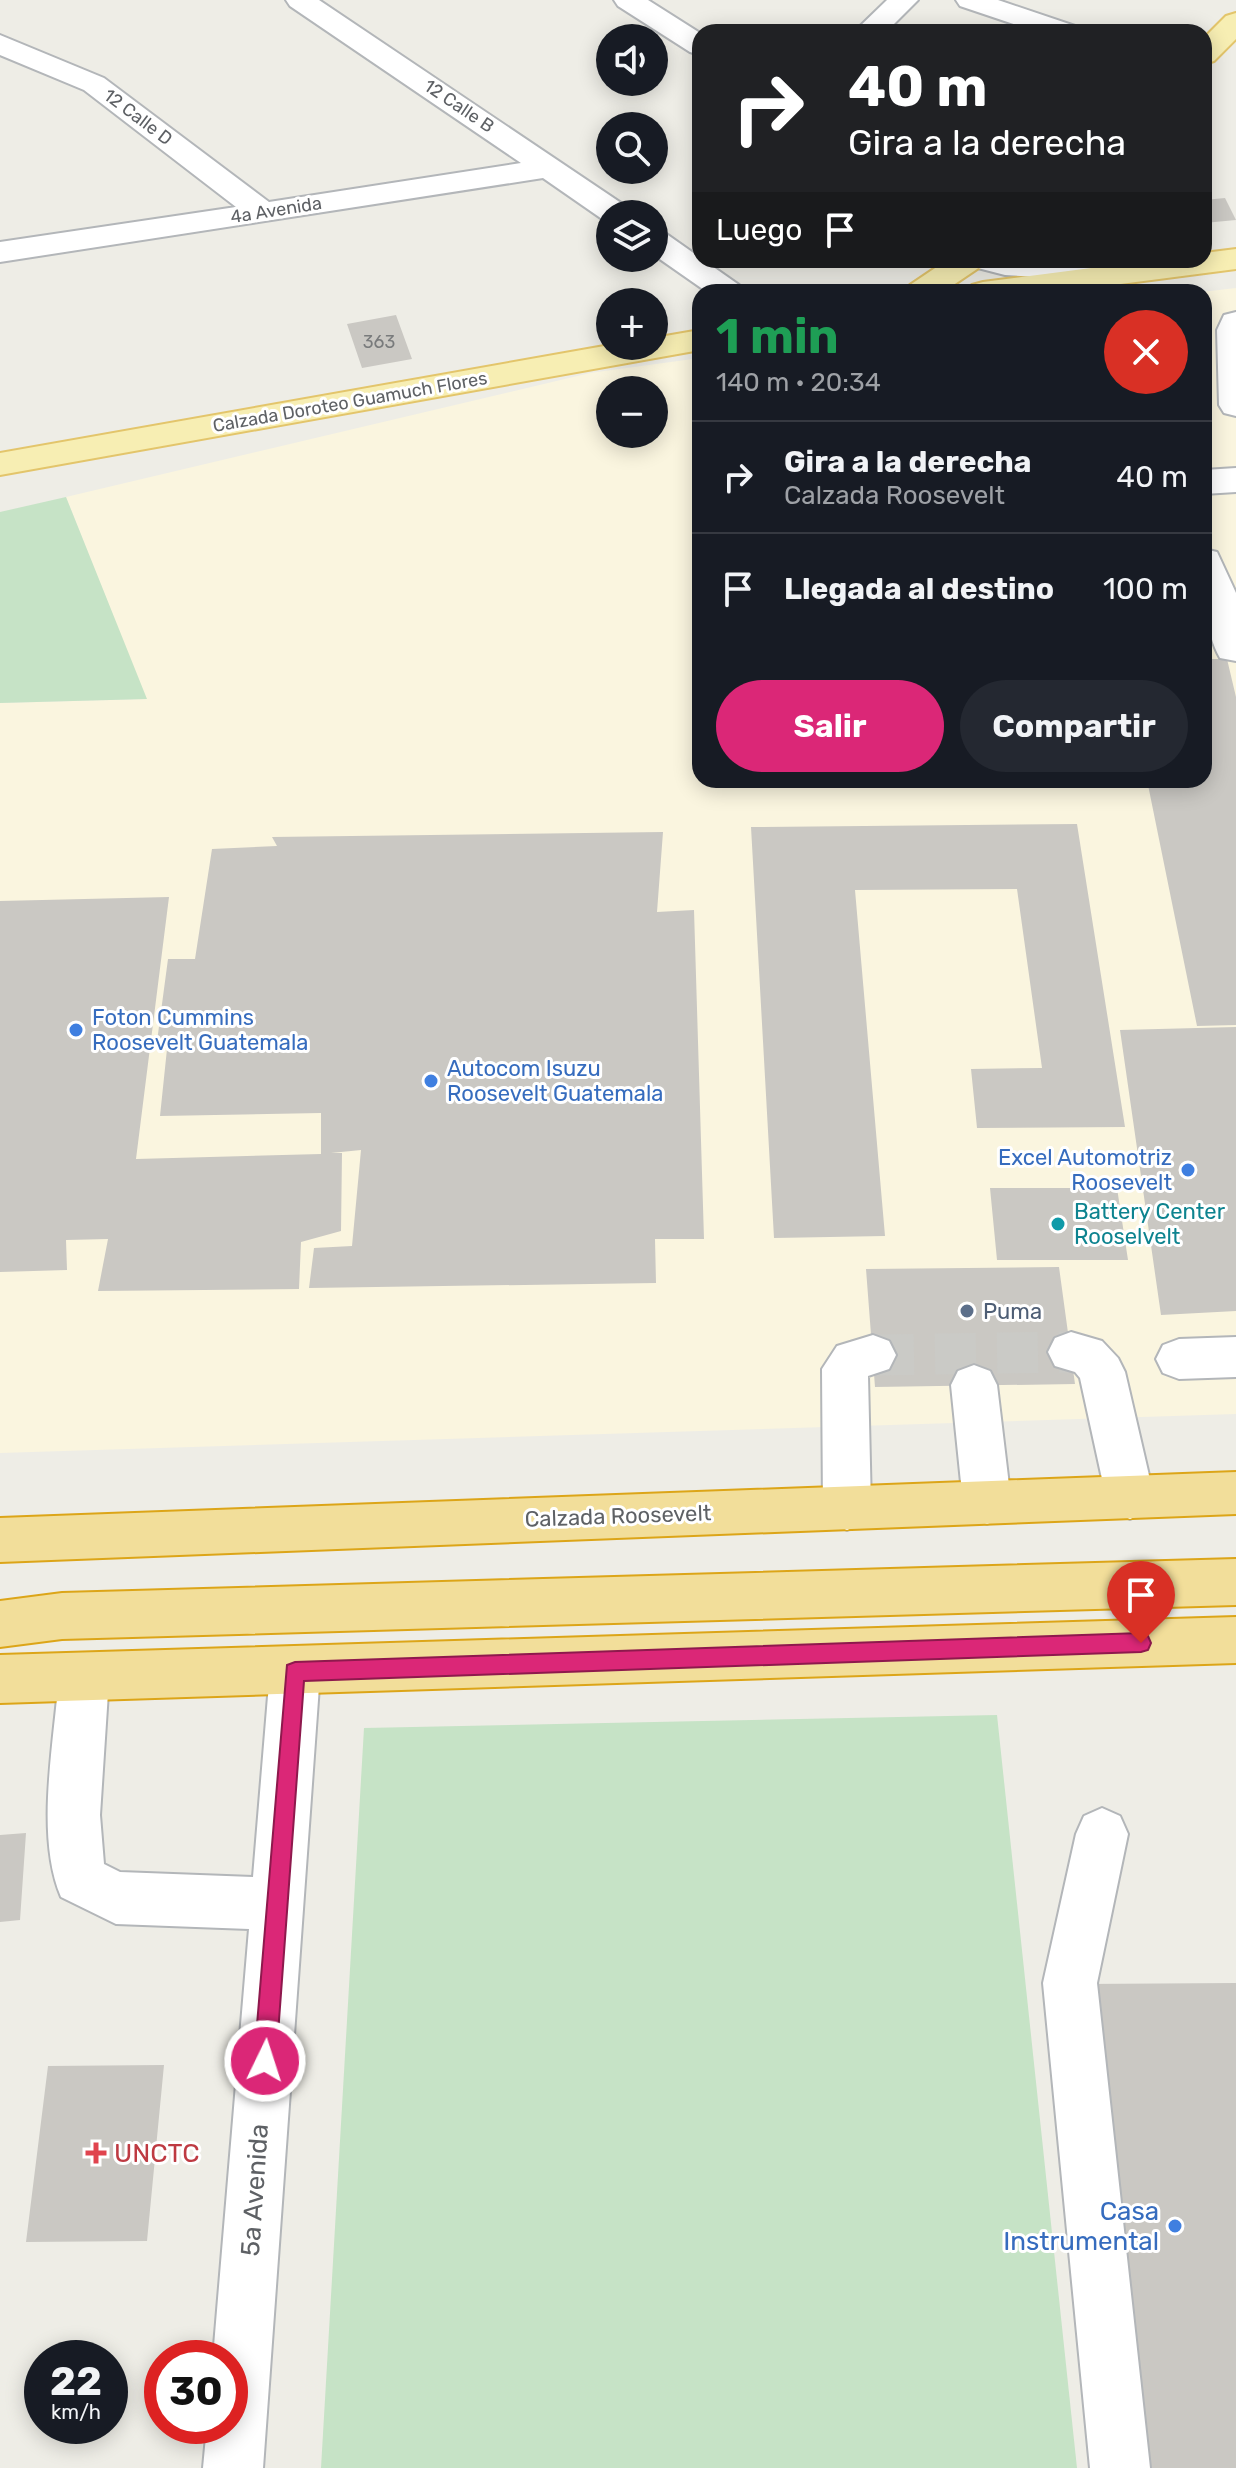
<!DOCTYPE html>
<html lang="es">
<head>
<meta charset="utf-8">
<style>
  :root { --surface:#171b24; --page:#242831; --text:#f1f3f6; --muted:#9ea1a6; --line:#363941; --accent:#db2777 }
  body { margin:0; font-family:Rubik,sans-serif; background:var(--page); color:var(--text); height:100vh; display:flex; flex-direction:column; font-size:30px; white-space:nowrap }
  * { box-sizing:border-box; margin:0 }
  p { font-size:26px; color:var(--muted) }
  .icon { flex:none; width:44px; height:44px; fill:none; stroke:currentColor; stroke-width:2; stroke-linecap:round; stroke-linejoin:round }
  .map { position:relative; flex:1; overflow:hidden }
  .details { position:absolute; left:692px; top:284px; width:520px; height:504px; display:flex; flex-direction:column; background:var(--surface); border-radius:24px; box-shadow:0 4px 20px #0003 }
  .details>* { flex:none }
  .hud { position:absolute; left:692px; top:24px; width:520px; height:244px; border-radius:24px; box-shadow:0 4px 20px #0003; background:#202124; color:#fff; overflow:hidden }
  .fabs { position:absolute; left:596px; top:24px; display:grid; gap:16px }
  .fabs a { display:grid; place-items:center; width:72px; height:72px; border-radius:50%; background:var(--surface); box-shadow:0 4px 20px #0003; font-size:40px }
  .speed { position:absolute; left:24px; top:2340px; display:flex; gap:16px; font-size:40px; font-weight:700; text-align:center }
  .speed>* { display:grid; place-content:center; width:104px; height:104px; border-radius:50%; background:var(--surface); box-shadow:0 4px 20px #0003; line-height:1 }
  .speed small { font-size:20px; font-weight:400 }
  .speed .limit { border:12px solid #d22; background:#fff; color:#111 }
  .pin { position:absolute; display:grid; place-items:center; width:68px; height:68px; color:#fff; margin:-82px -34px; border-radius:50% 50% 50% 0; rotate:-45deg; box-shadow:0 0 8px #0007 }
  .pin .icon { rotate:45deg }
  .me { position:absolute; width:88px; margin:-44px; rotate:4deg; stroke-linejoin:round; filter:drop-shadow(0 0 6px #0008) }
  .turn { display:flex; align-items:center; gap:28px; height:168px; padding:0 24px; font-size:36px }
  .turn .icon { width:104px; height:104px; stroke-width:2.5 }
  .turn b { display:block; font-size:56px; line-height:68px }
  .then { display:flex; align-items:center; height:76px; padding:0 24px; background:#0003; gap:16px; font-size:30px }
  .round { display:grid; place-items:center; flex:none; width:84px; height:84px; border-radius:42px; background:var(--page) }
  .head { display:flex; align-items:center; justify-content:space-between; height:136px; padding:0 24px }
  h1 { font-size:48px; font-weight:700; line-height:60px; color:#1e9e55 }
  .action { display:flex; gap:16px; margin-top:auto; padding:16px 24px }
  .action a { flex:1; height:92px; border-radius:48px; background:var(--accent); color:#fff; font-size:32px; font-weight:700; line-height:92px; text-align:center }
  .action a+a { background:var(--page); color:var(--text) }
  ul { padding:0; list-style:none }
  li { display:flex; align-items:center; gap:24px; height:112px; padding:0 24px; border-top:2px solid var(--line) }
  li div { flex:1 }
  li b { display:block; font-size:30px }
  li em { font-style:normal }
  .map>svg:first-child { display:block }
</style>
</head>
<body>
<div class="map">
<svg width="1236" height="2468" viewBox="0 0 1236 2468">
  <rect width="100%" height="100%" fill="#eeede6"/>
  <path fill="#faf5df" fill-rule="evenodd" d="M1236,288V1414L0,1453V703L146,699L66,497L590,373L700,358V780H1204L1202,292ZM610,390H654V434H610Z"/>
  <path fill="#c6e3c6" d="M66,497L147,699L0,703V512Z
    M997,1715L1077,2468H321L364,1728Z"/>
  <path fill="#cac8c3" d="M1225,198L1236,220L1204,223V200Z
    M396,315L412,359L362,368L347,324Z
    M1204,659H1227L1236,697V1025L1197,1026L1147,780H1204Z
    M1077,824L1125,1127L977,1128L971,1069L1042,1068L1017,889L855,890L885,1236L774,1238L751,827Z
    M663,832L657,912L694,910L704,1239H655L656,1283L309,1288L314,1248L352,1246L361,1150L331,1153H342L341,1231L301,1242L299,1289L98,1291L108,1239L66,1240L67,1270L0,1272V901L169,897L136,1159L321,1154V1113L160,1116L167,1049H156L168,959H195L212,849L277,846L272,837Z
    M1236,1027V1311L1161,1315L1120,1030Z
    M990,1188H1117L1128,1260H997Z
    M1059,1267L1075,1384L875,1387L866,1269Z
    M26,1833L20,1920L0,1922V1835Z
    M1236,1983V2468H1145L1081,1984Z
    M164,2065L147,2241L26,2242L48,2066Z"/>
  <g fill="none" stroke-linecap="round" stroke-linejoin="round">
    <path stroke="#cacac6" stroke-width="41" stroke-dasharray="41 21" stroke-linecap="butt" d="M873,1355L1071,1352"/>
    <g stroke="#b3b6b9" stroke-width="4">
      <path id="minor" d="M286,0H319L627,207L632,214H610V222L605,221L543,178L0,262V242L236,207L84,90L0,55V35L104,78L269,202L521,163L290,6Z
        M614,0H648L700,33V55L690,52L618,6Z
        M887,0H918L886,32H854Z
        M956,0H998L1075,26L1080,32H1037L960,6Z
        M654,230L665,233L739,285L744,292H707L654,255Z
        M969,260L1124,262L1135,265L1140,272L1135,279L1124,282L1005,275L974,267Z
        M1236,312V416L1224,413L1219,405L1217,330L1224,315Z
        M1236,468V492L1204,494V470Z
        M1204,549L1217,552L1236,593V661L1220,658C1203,629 1204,582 1204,549Z
        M1071,1332L1102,1341L1118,1358L1125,1372L1154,1497L1147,1512L1130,1519L1113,1512L1106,1497L1080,1378L1075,1372L1055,1366L1048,1352L1055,1338Z
        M873,1335L889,1341L896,1355L889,1369L868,1376L871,1508L864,1523L847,1530L830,1523L823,1508L822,1369L837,1346Z
        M1236,1337V1377L1179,1379L1163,1373L1156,1359L1163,1345L1179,1339Z
        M974,1365L990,1371L997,1385L1011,1502L1004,1517L987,1524L970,1517L963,1502L951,1385L958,1371Z
        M295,1648L312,1655L320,1672L263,2468H203L207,2426H230V2358H213L249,1929L116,1924L61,1897C35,1836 54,1743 59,1677L66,1660L84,1653L102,1660L109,1677L100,1815L104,1864L120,1872L253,1877L270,1672L278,1655Z
        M1102,1808L1120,1816L1128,1834L1097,1983L1150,2468H1090L1043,1983L1076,1834L1084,1816Z"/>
    </g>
    <g stroke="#e3c56b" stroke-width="4">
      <path id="major" d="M1236,13V39L1214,61L1204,64V38L1226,16Z
        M1236,249V269L1059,292H967L972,285L983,282L1153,260H1204V253Z
        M947,260H985L980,267L943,292H905L910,285Z
        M700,330V350L0,475V453L610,345L654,346V338Z"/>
    </g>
    <g stroke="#dca518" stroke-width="4">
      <path id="highway" d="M1236,1472V1514L0,1562V1518Z
        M1236,1559V1605L62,1639L0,1647V1601L62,1593Z
        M1236,1617V1663L0,1703V1655Z"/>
    </g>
    <use href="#minor" fill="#fff" fill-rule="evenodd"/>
    <use href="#major" fill="#f7eeb3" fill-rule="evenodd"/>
    <use href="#highway" fill="#f2de9a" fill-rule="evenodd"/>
  </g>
  <path fill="#db2777" stroke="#8e194d" stroke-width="2" d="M1141,1633L1148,1636L1151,1643L1148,1650L1141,1652L304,1681L276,2061L273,2069L265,2072L257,2069L254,2061L287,1665L295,1662Z"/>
  <g fill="#3f7fe0" stroke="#fff" stroke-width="3">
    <circle cx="76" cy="1030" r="8"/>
    <circle cx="431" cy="1081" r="8"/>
    <circle cx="1188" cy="1170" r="8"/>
    <circle cx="1175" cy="2226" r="8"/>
  </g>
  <circle fill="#0f9aa8" stroke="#fff" stroke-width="3" cx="1058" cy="1224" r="8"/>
  <circle fill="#5c6f8a" stroke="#fff" stroke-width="3" cx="967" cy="1311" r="8"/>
  <path fill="#e0444e" stroke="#fff" stroke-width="3" d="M92 2141h8v8h8v8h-8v8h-8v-8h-8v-8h8z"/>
  <g text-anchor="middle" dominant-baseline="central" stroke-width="6" stroke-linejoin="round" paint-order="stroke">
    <g font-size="18" fill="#5e6165" stroke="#fff">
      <text transform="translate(459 106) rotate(34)">12 Calle B</text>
      <text transform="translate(138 117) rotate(37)">12 Calle D</text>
      <text transform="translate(276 210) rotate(-9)">4a Avenida</text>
      <text transform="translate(350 402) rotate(-10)">Calzada Doroteo Guamuch Flores</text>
    </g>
    <g font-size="18" fill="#797b7c">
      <text x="379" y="342">363</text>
    </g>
    <g font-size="22" fill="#366cbe" stroke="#fff" text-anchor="start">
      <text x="92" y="1017">Foton Cummins<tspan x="92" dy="25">Roosevelt Guatemala</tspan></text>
      <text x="447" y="1068">Autocom Isuzu<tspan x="447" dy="25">Roosevelt Guatemala</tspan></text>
      <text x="1172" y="1157" text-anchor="end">Excel Automotriz<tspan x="1172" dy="25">Roosevelt</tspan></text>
    </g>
    <g font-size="22" fill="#0d838f" stroke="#fff" text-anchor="start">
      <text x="1074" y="1211">Battery Center<tspan x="1074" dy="25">Rooselvelt</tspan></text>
    </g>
    <g font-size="22" fill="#4e5e75" stroke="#fff" text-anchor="start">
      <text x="983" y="1311">Puma</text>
    </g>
    <g font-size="22" fill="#5e6165" stroke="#fff">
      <text transform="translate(618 1516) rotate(-2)">Calzada Roosevelt</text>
    </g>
    <g font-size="26" fill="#be3a42" stroke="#fff" text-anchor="start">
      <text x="114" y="2153">UNCTC</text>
    </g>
    <g font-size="26" fill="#5e6165" stroke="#fff">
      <text transform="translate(255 2190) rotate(-86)">5a Avenida</text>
    </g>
    <g font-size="26" fill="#366cbe" stroke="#fff" text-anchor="end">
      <text x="1159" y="2211">Casa<tspan x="1159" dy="30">Instrumental</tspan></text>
    </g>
  </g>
</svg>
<div class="fabs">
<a><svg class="icon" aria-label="sound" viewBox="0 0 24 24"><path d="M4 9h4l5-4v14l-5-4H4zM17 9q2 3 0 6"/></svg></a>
<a><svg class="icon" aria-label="search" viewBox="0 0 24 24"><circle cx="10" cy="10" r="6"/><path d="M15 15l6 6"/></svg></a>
<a><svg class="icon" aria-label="layers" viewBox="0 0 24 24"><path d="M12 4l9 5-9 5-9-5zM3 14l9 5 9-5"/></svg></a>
<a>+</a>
<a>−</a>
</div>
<div class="speed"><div>22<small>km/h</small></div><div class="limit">30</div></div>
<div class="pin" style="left:1141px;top:1643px;background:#d93025"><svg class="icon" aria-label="arrive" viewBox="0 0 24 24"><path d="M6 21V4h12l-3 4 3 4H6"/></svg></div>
<svg class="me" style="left:265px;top:2061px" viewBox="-20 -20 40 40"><circle r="17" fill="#db2777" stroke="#fff" stroke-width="3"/><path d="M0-11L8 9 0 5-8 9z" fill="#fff"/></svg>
<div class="hud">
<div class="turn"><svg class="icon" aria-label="right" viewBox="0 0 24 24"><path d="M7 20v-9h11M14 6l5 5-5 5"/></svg><div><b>40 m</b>Gira a la derecha</div></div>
<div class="then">Luego<svg class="icon" aria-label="arrive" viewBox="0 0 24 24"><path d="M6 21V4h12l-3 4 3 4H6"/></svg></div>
</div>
<section class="details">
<div class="head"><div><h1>1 min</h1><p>140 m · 20:34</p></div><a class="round" style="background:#d93025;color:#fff"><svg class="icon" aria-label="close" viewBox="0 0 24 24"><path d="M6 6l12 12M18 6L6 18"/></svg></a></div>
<ul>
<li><svg class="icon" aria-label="right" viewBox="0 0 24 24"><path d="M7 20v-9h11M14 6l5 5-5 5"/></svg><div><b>Gira a la derecha</b><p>Calzada Roosevelt</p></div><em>40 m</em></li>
<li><svg class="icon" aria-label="arrive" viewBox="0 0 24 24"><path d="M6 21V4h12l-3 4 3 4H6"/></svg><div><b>Llegada al destino</b></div><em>100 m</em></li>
</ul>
<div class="action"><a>Salir</a><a>Compartir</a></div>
</section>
</div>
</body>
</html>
